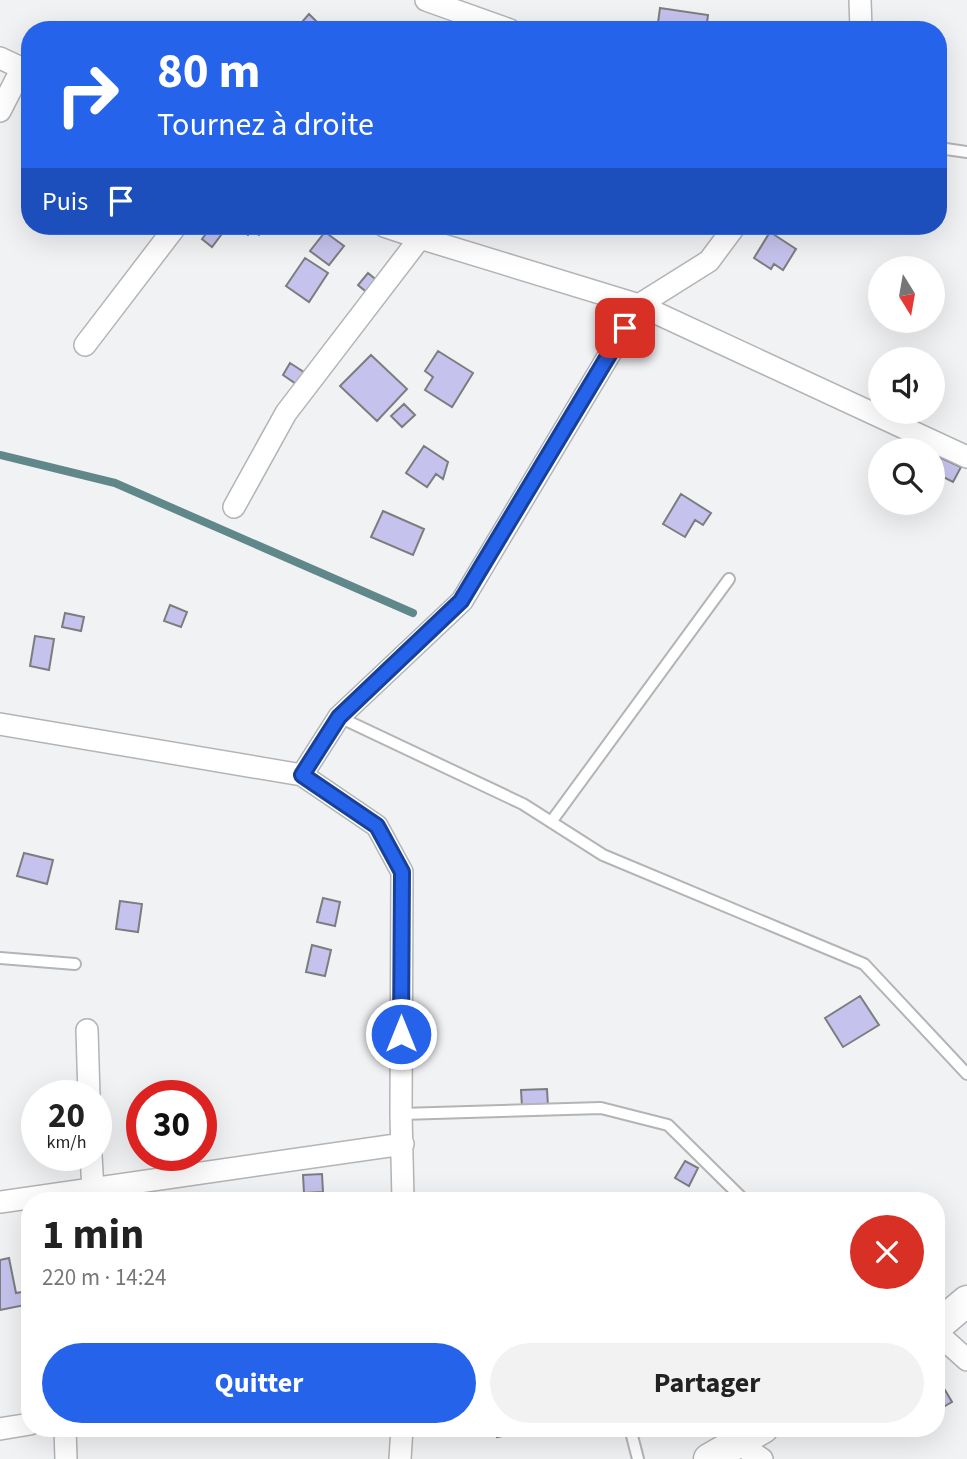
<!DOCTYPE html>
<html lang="fr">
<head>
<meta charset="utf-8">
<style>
  :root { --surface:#fff; --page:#f2f2f2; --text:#222; --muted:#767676; --accent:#2563eb }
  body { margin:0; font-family:"Source Sans 3",sans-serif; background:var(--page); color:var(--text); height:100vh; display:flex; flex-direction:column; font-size:26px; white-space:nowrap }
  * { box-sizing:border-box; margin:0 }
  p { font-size:23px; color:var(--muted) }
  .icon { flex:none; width:38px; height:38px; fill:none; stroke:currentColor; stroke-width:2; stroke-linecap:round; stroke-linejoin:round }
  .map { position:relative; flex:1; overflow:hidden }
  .side { position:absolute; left:21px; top:1192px; width:924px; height:245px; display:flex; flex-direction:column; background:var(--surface); border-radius:28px; box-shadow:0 7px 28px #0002 }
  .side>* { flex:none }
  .top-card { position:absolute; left:21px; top:21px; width:926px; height:214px; border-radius:28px; box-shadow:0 7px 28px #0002; background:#2563eb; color:#fff; overflow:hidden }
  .needle { width:46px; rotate:169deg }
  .tools { position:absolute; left:868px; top:256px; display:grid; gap:14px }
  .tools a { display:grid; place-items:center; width:77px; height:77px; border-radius:50%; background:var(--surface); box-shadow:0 7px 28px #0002; font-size:35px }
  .speed { position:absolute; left:21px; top:1080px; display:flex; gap:14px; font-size:35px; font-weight:700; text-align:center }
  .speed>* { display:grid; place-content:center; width:91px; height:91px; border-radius:50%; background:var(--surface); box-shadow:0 7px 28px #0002; line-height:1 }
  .speed small { font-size:18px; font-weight:400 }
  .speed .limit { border:10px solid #d22; background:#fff; color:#111 }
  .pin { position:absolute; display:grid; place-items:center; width:60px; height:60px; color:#fff; margin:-30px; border-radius:14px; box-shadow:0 4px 10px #0006 }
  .me { position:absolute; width:77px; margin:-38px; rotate:0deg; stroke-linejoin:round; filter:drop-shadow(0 0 5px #0008) }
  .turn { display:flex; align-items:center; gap:24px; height:147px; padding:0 21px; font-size:32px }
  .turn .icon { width:91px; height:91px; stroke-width:2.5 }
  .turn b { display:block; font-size:49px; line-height:60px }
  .then { display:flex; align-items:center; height:66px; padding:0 21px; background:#0003; gap:14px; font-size:26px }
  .round { display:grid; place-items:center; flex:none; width:74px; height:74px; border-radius:37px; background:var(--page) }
  .summary { display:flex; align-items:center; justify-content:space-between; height:119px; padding:0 21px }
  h1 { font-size:42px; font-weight:700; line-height:52px }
  .primary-button { display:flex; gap:14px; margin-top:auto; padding:14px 21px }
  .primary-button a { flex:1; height:80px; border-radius:42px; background:var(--accent); color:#fff; font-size:28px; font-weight:700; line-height:80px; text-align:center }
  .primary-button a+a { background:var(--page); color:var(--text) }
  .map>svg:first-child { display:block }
</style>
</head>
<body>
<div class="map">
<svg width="967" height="1459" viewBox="0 0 967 1459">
  <rect width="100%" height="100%" fill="#f1f2f4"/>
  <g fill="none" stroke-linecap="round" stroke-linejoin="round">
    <path stroke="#60878a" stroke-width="8" d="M0,455L115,483L413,613"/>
  </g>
  <path fill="#c5c2ed" stroke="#7d7d7f" stroke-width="2" d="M660,8L708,15L706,30H657Z
    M309,14L325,30H295Z
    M212,226H225L227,227L212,247L202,239Z
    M239,226H265L259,235L251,230L248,235L237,229Z
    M325,232L344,246L329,265L310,251Z
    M770,232L796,249L783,270L774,264L771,269L754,258Z
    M305,258L328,273L309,302L286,286Z
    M368,273L385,287L375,299L358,285Z
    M438,351L473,373L452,407L425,390L433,377L425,371Z
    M371,355L407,389L377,421L340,386Z
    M290,363L310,376L302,388L283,375Z
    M404,404L415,415L402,427L391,416Z
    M424,446L448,462L443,479L436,474L427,487L406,473Z
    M937,456L961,467L953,482L933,472V464Z
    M681,494L711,513L703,525L695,520L685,537L663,524Z
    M383,511L424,529L413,555L371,537Z
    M170,605L187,612L181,627L164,621Z
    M65,613L84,617L81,631L62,627Z
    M35,636L54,639L49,670L30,666Z
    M24,853L53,860L47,884L17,876Z
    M323,898L340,902L335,926L317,922Z
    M120,901L142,904L138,932L116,929Z
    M312,945L331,950L325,976L306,972Z
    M860,996L879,1025L843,1047L825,1018Z
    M547,1089L548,1106L522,1107L521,1090Z
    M685,1161L698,1168L689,1186L675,1178Z
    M322,1174L323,1192L304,1193L303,1175Z
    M9,1258L16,1293L28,1291L30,1304L0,1310V1260Z
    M945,1390L952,1402L936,1411V1395Z
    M496,1428H507L508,1435L497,1437Z"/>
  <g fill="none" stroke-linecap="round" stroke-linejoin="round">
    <g stroke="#b2b4b6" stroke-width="14">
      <path id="lane" d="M938,150L946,149L967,152
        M339,717L523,804L603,855L864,964L967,1074
        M551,822L729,579
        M0,958L75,964
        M401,1114L601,1108L668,1125L744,1200
        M630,1428L638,1459"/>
    </g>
    <g stroke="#b2b4b6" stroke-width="24">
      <path id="street" d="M426,0L510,30
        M860,0L861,30
        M0,58L30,72
        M0,111L22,68
        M384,226L420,238L639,305L967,457
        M85,345L176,226
        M234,507L286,413L420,238
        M0,724L302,775L377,826L402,872L401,1114L403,1200
        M302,775L339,717L462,601L639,305L709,261L735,226
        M87,1030L89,1096
        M91,1200L93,1190L91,1155
        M0,1202L403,1144
        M936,1332L967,1360
        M65,1428L66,1459
        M0,1429L30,1424
        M737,1443L762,1459
        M400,1459L402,1428"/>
    </g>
    <g stroke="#b2b4b6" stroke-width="33">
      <path id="secondary" d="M936,1327L967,1301
        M709,1459L763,1428"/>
    </g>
    <use href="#lane" stroke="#fff" stroke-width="10"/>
    <use href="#street" stroke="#fff" stroke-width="21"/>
    <use href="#secondary" stroke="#fff" stroke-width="30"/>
  </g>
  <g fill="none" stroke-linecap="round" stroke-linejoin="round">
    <g stroke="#184099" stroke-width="18">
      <path id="route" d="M401,1034L402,872L377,826L302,775L339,717L461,601L625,328"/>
    </g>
    <use href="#route" stroke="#2563eb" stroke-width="12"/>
  </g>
</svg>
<div class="tools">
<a><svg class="needle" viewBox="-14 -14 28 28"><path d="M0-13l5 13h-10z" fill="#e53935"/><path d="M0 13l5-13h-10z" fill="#767676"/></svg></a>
<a><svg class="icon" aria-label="sound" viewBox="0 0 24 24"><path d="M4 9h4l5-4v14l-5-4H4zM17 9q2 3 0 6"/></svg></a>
<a><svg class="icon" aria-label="search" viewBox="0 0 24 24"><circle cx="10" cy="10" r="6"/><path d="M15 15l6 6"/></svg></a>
</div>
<div class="speed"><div>20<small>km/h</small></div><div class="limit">30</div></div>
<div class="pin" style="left:625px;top:328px;background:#d93025"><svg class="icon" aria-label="arrive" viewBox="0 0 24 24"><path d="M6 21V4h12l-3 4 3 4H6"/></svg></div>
<svg class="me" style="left:401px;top:1034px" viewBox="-20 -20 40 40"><circle r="17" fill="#2563eb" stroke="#fff" stroke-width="3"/><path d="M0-11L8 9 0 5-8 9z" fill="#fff"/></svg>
<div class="top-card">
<div class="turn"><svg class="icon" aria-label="right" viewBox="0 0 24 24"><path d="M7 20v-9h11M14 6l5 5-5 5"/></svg><div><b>80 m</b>Tournez à droite</div></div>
<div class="then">Puis<svg class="icon" aria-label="arrive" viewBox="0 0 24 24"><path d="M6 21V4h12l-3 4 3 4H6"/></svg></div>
</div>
<section class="side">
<div class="summary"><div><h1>1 min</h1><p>220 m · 14:24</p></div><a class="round" style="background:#d93025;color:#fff"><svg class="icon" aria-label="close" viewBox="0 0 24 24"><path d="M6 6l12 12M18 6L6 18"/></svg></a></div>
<div class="primary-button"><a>Quitter</a><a>Partager</a></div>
</section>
</div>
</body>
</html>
